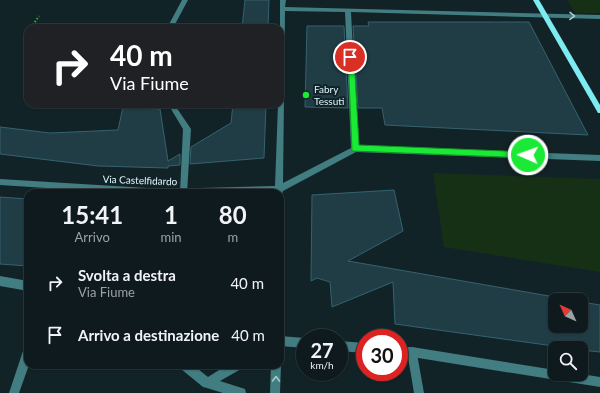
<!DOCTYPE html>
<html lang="it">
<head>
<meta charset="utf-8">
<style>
  :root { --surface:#0e1a1d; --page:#1c272a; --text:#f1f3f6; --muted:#9ba1a4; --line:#2e383b }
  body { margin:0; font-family:Lato,sans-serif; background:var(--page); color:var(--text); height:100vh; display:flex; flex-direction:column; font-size:15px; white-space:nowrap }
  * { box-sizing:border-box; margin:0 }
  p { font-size:13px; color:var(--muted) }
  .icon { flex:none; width:22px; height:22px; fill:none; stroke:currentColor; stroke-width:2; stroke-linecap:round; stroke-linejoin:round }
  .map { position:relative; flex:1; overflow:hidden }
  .panel { position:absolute; left:24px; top:189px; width:260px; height:180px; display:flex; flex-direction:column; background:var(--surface); border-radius:12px; box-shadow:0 1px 3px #0004,0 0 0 1px var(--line) }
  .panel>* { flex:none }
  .top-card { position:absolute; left:24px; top:24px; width:260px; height:84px; border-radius:12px; box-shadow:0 1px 3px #0004,0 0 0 1px var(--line); background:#202124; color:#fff; overflow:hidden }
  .needle { width:26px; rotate:315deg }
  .buttons { position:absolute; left:548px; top:293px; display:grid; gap:8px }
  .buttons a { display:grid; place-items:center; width:40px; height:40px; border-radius:8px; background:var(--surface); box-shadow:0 1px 3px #0004,0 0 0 1px var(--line); font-size:20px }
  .speed { position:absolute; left:296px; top:329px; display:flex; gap:8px; font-size:20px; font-weight:700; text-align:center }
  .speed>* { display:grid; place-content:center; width:52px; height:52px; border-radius:50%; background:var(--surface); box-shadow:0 1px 3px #0004,0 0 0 1px var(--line); line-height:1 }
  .speed small { font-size:10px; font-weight:400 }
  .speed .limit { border:6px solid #d22; background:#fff; color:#111 }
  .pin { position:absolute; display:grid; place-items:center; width:34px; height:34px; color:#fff; margin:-17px; border:2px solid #fff; border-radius:50%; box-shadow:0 1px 4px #0007 }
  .me { position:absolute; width:44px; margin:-22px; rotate:272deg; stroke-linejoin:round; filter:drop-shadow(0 0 3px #0008) }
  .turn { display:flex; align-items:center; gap:14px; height:84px; padding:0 20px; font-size:18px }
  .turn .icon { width:52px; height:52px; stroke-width:2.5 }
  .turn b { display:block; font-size:28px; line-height:34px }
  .eta { display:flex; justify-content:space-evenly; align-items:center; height:68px; text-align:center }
  .eta b { font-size:24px; font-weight:700; line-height:28px }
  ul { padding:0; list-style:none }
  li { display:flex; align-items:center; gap:12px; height:52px; padding:0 20px }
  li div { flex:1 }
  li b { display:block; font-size:15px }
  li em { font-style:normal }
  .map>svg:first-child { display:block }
</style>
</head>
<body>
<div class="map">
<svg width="600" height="393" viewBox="0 0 600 393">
  <rect width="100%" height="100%" fill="#122327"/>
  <path fill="#163016" d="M567,0H600V13H575Z
    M433,173L600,179V272L444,247Z"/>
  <path fill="#203d46" stroke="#356270" d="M245,0H269L268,28H242Z
    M368,22H529L588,135L385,125L382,108H358L353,26H369Z
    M307,26H344L348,108L305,107Z
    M233,104H266L264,158L190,164L191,147L231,123Z
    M123,107L160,109L168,161L180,154V165L168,166V168L98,166L0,154V127L50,133L118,130Z
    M394,190L403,231L348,261L572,300H555V326H581V302L600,305V352L581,350V348H568L395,324L393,282L332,307L330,282L317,278L311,281L312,195Z
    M0,197L28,199V266L0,264Z"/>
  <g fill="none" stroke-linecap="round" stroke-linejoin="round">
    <path stroke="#40af3c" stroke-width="2" stroke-dasharray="1.5 2" stroke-linecap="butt" d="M31,28L39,16"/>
    <path fill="#427d81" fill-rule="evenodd" d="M182,0H188L173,28H167Z
      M168,104H174L191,129L187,193L180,192L183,129Z"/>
    <path fill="#427d81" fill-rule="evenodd" d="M412,347L555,370V374H581L600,377V387L412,357L408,356L407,352L408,348Z"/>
    <path fill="#427d81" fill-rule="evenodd" d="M280,0H286L285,7L600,15V19L351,12L358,146L600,155V161L356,152L283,191L282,194L280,195V193L275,192L125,193L0,185V179L163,189L275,186L278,104H280ZM285,11L345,12L351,148L283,183Z
      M0,276L28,281V291L0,286Z
      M280,336L305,338V348L280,346Z
      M339,341L365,343V353L339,351Z
      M399,346L416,348L424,393H414L408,357L399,356Z
      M28,347L29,365L19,393H9L24,348Z
      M280,362L281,365L280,393H270L271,365H280Z
      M180,365H193L208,377L227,365H242L241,369L220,381L245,389L246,393H223L207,388L203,387L181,369Z"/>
    <path fill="#7cecf2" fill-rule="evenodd" d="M533,0H539L600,105V113H598Z"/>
  </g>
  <defs><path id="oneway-chevron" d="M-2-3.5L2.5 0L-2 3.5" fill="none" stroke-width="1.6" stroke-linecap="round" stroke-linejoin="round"/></defs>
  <g stroke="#a6ccd1">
    <use href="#oneway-chevron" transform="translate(572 16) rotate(1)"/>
    <use href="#oneway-chevron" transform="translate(276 379) rotate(-89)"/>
  </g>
  <path fill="#1ae935" stroke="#119722" d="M348,55H350L354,57L359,145L528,152L530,153L532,155L530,158L352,151Z"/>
  <circle fill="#1ae935" stroke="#122327" stroke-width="1.5" cx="306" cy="95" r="4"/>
  <g text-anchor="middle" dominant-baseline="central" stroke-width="4" stroke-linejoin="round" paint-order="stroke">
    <g font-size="10" fill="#dcf7fc" stroke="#122327" text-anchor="start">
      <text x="314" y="89">Fabry<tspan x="314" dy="12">Tessuti</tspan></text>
    </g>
    <g font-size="10" fill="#dcf7fc" stroke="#122327">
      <text transform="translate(140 180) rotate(2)">Via Castelfidardo</text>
    </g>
  </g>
</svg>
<div class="buttons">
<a><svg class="needle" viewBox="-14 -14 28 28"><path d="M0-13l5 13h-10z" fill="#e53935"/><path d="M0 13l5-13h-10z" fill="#9ba1a4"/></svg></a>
<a><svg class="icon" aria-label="search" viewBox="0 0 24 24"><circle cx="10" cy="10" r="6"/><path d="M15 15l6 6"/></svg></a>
</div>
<div class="speed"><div>27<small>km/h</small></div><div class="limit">30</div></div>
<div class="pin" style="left:350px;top:57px;background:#d93025"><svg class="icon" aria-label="arrive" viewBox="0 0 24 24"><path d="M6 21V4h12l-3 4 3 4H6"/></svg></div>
<svg class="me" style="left:528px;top:155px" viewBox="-20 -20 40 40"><circle r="17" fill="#1ae935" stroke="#fff" stroke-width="3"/><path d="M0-11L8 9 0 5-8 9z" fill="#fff"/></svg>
<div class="top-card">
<div class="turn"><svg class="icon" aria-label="right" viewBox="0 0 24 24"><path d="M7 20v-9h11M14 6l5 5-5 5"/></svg><div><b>40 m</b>Via Fiume</div></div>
</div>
<section class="panel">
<div class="eta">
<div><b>15:41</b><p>Arrivo</p></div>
<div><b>1</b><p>min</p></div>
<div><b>80</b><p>m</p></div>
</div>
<ul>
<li><svg class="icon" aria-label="right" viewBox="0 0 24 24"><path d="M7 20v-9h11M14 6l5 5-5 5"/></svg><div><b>Svolta a destra</b><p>Via Fiume</p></div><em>40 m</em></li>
<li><svg class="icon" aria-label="arrive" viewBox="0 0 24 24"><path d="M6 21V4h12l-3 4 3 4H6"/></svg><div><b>Arrivo a destinazione</b></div><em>40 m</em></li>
</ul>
</section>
</div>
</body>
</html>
